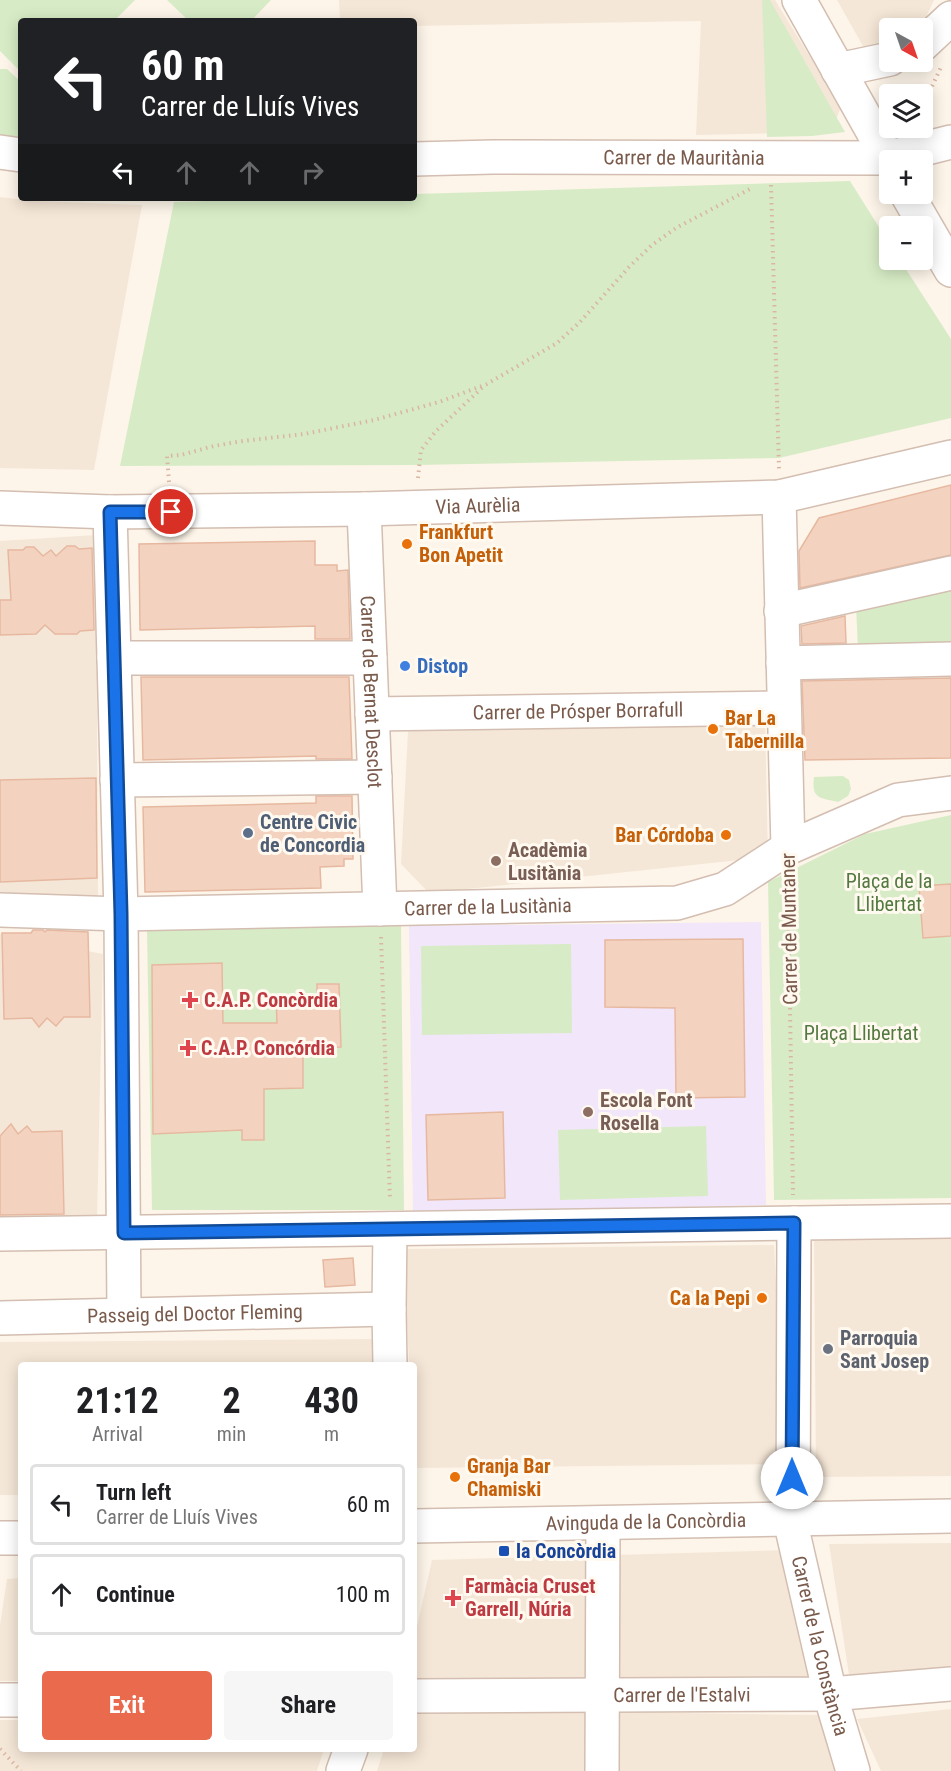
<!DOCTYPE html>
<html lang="en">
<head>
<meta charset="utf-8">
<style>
  :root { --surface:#fff; --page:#f6f6f6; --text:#202124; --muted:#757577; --line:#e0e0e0; --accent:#e96a4c }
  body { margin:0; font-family:"Roboto Condensed",sans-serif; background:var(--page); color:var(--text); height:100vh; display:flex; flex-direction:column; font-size:22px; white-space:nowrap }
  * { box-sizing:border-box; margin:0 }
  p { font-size:20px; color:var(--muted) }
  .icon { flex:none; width:33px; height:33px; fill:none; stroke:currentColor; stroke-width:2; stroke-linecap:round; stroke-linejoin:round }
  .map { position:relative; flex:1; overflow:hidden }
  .panel { position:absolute; left:18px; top:1362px; width:399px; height:390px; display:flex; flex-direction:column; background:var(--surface); border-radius:6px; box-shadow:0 3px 15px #0003 }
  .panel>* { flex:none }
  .banner { position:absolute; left:18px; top:18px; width:399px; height:183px; border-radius:6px; box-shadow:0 3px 15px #0003; background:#202124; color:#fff; overflow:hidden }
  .needle { width:39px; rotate:140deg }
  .fabs { position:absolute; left:879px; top:18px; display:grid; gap:12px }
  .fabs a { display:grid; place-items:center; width:54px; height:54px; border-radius:6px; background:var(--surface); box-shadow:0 3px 15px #0003; font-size:30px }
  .pin { position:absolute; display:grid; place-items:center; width:51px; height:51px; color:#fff; margin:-26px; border:3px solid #fff; border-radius:50%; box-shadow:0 2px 6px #0007 }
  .me { position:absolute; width:66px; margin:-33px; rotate:0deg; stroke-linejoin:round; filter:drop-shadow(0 0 4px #0008) }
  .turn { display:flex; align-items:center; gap:21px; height:126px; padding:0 24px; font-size:27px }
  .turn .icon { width:78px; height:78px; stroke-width:2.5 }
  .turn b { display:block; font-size:42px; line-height:51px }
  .lanes { display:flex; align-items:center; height:57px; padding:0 24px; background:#0003; justify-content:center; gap:30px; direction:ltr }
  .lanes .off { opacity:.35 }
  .eta { display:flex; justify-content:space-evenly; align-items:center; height:102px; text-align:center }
  .eta b { font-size:36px; font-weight:700; line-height:42px }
  .button { display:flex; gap:12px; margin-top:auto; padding:12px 24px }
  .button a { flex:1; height:69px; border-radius:6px; background:var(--accent); color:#fff; font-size:24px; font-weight:700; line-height:69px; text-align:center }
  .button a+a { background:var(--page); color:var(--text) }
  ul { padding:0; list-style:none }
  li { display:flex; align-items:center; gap:18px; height:81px; margin:0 12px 9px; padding:0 12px; border:3px solid var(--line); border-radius:6px }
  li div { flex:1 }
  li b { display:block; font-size:22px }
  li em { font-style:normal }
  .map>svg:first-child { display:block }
</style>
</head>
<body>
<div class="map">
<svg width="951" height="1771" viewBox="0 0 951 1771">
  <rect width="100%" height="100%" fill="#fdf5e9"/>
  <path fill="#f5e7d7" d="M339,0H775L841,107L831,132L696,135L701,21L414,26V21H340Z
    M837,0H934L921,28H890V62H905L899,72L873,64Z
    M0,197L36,201L142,205L94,470L0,468Z
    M96,535L98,899L0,898V541Z
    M765,719L768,857L429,893L401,864L408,731Z
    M0,934L103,954L97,1221L0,1224Z
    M951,1235V1476L816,1477L814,1237Z
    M774,1245L785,1464L414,1468V1365H409L404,1249Z
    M379,1339L377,1365H21V1495H0V1342Z
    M951,1543V1671L849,1675L829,1544Z
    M790,1550L811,1682L414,1680V1640L432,1560Z
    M21,1578V1681H0V1625L7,1579Z
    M414,1709L818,1715L837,1771H377L384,1749H414Z
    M951,1709V1771H881L857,1719Z
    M0,1720H21V1749H324L317,1771H0Z"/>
  <path fill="#f2e6fa" d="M761,922L766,1205L413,1213L409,926Z"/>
  <path fill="#d7ecc6" d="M0,0H135L114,21H21V72L0,51Z
    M167,0H271L251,21H189Z
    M762,0H770L845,132L812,136L767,137Z
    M0,69H7L21,82V144L0,140Z
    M850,181L889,243L890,260H900L951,339V418L779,458L418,465L120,466L174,202L305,198H414V194Z
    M951,586V643L858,650L856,605Z
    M843,776L849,780L851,789L848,796L838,802C820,798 811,799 814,777Z
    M951,815V1198L774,1200L768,882L865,834Z
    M401,926L404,1210H152L147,930Z
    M571,944L572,1033L422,1035L421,946Z
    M706,1126L708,1196L560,1200L558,1130Z"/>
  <path fill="#f3d3c0" stroke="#e7b8a0" stroke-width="1.5" d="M951,485V555L800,588L799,551L819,518Z
    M315,541V565H337V571L348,570L350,639H315V626L140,630L139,544Z
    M67,546H75L79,549L92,548L94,630L80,631L77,634H55L45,625L36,634L0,635V600H11L8,550H23L26,547H34L43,556L51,550L56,556Z
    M845,616L846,643L802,644L801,626Z
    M141,677H349L352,759H316V756L143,760Z
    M951,678V758L805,760L802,681Z
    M96,778L97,878L0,882V780Z
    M316,796H352L353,859H344V866L320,867L321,888L145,892L143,807L316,803Z
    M951,884V936L923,938L919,886Z
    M33,930H43L45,932L47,930L88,932L90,1017H64L56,1026L47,1018L39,1027L32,1018L4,1019L2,933H31Z
    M743,939L745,1097L676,1098L675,1008L605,1007V940Z
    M222,963L223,1023H277L276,996L317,995V984H339L341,1047L303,1048V1088L264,1089V1140H242V1130L153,1134L152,965Z
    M503,1112L505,1198L428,1200L426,1115Z
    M11,1124L18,1134L27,1126L32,1132L62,1131L64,1214L0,1215V1136Z
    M353,1258L355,1285L325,1287L323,1260Z"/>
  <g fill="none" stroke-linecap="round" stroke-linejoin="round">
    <g stroke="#d3beb1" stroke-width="36">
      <g id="minor">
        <path d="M799,0L890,162"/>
        <path d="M922,45L951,18"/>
        <path d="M838,70L890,59"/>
        <path d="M0,152L21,155"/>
        <path id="s1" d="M414,159L493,157L887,158L951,142"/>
        <path d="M907,194L951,270"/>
        <path d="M779,497L788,848"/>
        <path id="s2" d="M0,508L110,512L364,509L779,497L951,457"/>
        <path id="s3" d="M364,509L380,909"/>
        <path d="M110,512L121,914L124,1314"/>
        <path d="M781,611L951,573"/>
        <path d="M114,658H370"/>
        <path d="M783,663L951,659"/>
        <path id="s4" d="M372,714L784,708"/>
        <path d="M117,780L375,777"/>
        <path id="s5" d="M0,910L121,914L677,903L725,889L788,848L898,800L951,793"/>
        <path id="s6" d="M794,1223L793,1533L830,1694L853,1771"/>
        <path d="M0,1234L951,1221"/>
        <path id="s7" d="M0,1318L389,1309"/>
        <path d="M390,1365L389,1309L390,1229"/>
        <path id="s8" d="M414,1526L951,1516"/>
        <path d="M0,1538H21"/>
        <path id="s9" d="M414,1696L830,1694L951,1684"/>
        <path d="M0,1700H21"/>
        <path d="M343,1771L351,1749"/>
        <path d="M602,1771L603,1523"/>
      </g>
    </g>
    <path stroke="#d9b6a2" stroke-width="4" stroke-dasharray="1.5 4.5" stroke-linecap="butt" d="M922,108L941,67
      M771,185L779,469
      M418,478L421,450L436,431L484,386
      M169,482L167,456L181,455L214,446L243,441L304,434L374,420L439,402L487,384L557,343L580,322L629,267L652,245L676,228L752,188
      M788,882L793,1195
      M381,937L390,1200
      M0,1749L21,1771"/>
    <use href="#minor" stroke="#fff" stroke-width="33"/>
  </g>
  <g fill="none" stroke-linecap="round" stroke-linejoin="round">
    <g stroke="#114b97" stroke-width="15">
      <path id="route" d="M171,512H110L121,914L124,1233L794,1223L792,1478"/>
    </g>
    <use href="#route" stroke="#1a73e8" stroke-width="10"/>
  </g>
  <g fill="#e8710a" stroke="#fff9f0" stroke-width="2">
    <circle cx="407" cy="544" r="6"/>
    <circle cx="713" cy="729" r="6"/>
    <circle cx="726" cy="835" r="6"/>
    <circle cx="762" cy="1298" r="6"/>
    <circle cx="455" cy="1477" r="6"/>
  </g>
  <circle fill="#3f7fe0" stroke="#fff9f0" stroke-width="2" cx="405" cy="666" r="6"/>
  <circle fill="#5c6f8a" stroke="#fff9f0" stroke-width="2" cx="248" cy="833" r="6"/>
  <g fill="#8d6e63" stroke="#fff9f0" stroke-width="2">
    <circle cx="496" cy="861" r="6"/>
    <circle cx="588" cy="1112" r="6"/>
  </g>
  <g fill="#e0444e" stroke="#fff9f0" stroke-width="2">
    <path d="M187 991h6v6h6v6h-6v6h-6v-6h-6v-6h6z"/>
    <path d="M185 1039h6v6h6v6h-6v6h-6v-6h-6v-6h6z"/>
    <path d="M450 1589h6v6h6v6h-6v6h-6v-6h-6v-6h6z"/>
  </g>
  <circle fill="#6b7280" stroke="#fff9f0" stroke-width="2" cx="828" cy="1349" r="6"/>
  <rect fill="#1a4fb4" stroke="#fff9f0" stroke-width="2" x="498" y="1545" width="12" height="12" rx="3"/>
  <g text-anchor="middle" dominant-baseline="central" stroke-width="6" stroke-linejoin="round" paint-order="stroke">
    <g font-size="20" fill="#795a4b" stroke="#fff9f0">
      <text stroke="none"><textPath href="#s1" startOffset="270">Carrer de Mauritània</textPath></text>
      <text stroke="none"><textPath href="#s2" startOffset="478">Via Aurèlia</textPath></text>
      <text stroke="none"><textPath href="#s3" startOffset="183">Carrer de Bernat Desclot</textPath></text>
      <text stroke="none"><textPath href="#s4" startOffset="206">Carrer de Prósper Borrafull</textPath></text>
      <text stroke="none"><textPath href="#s5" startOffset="488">Carrer de la Lusitània</textPath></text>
      <text transform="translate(789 929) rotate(-91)">Carrer de Muntaner</text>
      <text stroke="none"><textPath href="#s7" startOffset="195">Passeig del Doctor Fleming</textPath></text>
      <text stroke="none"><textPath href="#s8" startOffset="232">Avinguda de la Concòrdia</textPath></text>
      <text stroke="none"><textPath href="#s6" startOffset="426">Carrer de la Constància</textPath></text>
      <text stroke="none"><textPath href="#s9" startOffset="268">Carrer de l'Estalvi</textPath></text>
    </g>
    <g font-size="20" font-weight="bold" fill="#c56008" stroke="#fff9f0" text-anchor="start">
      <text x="419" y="532">Frankfurt<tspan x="419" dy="23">Bon Apetit</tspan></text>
      <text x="725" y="718">Bar La<tspan x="725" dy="23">Tabernilla</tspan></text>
      <text x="714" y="835" text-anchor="end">Bar Córdoba</text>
      <text x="750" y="1298" text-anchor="end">Ca la Pepi</text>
      <text x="467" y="1466">Granja Bar<tspan x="467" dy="23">Chamiski</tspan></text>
    </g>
    <g font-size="20" font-weight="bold" fill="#366cbe" stroke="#fff9f0" text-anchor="start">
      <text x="417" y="666">Distop</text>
    </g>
    <g font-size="20" font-weight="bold" fill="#4e5e75" stroke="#fff9f0" text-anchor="start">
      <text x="260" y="822">Centre Civic<tspan x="260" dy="23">de Concordia</tspan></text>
    </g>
    <g font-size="20" font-weight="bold" fill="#785e54" stroke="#fff9f0" text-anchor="start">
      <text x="508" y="850">Acadèmia<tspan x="508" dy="23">Lusitània</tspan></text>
      <text x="600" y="1100">Escola Font<tspan x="600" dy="23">Rosella</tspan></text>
    </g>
    <g font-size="20" fill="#527a40" stroke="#fff9f0">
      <text x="889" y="881">Plaça de la<tspan x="889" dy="23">Llibertat</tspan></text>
      <text x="861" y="1033">Plaça Llibertat</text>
    </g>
    <g font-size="20" font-weight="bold" fill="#be3a42" stroke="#fff9f0" text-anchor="start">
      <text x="204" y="1000">C.A.P. Concòrdia</text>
      <text x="201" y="1048">C.A.P. Concórdia</text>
      <text x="465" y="1586">Farmàcia Cruset<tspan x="465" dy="23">Garrell, Núria</tspan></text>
    </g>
    <g font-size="20" font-weight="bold" fill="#5b616d" stroke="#fff9f0" text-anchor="start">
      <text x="840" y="1338">Parroquia<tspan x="840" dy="23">Sant Josep</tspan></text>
    </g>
    <g font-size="20" font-weight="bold" fill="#164399" stroke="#fff9f0" text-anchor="start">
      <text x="516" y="1551">la Concòrdia</text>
    </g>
  </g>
</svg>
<div class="fabs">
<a><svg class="needle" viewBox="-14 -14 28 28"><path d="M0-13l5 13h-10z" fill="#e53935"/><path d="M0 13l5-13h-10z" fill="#757577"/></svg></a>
<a><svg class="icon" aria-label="layers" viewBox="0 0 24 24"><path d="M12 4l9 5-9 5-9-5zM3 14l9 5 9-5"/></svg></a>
<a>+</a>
<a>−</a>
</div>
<div class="pin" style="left:171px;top:512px;background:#d93025"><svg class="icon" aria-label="arrive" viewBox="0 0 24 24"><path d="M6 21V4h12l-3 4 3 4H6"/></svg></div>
<svg class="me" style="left:792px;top:1478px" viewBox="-20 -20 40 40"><circle r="19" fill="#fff"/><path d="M0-13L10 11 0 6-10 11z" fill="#1a73e8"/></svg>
<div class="banner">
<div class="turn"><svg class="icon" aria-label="left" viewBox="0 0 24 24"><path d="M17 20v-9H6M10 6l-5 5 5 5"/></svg><div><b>60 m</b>Carrer de Lluís Vives</div></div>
<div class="lanes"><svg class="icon" aria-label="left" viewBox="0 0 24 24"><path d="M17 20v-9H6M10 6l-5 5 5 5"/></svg><svg class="icon off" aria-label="ahead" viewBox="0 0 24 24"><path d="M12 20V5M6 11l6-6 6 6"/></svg><svg class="icon off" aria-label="ahead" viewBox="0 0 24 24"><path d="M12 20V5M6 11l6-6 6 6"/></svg><svg class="icon off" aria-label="right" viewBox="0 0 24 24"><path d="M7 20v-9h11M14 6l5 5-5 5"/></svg></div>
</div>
<section class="panel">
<div class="eta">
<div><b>21:12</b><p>Arrival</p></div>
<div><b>2</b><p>min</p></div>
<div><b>430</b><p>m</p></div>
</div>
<ul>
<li><svg class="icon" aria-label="left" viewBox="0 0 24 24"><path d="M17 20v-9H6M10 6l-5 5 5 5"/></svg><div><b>Turn left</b><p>Carrer de Lluís Vives</p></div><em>60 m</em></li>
<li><svg class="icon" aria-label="ahead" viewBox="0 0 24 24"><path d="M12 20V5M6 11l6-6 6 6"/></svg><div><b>Continue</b></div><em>100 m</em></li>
</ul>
<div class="button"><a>Exit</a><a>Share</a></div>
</section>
</div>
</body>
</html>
